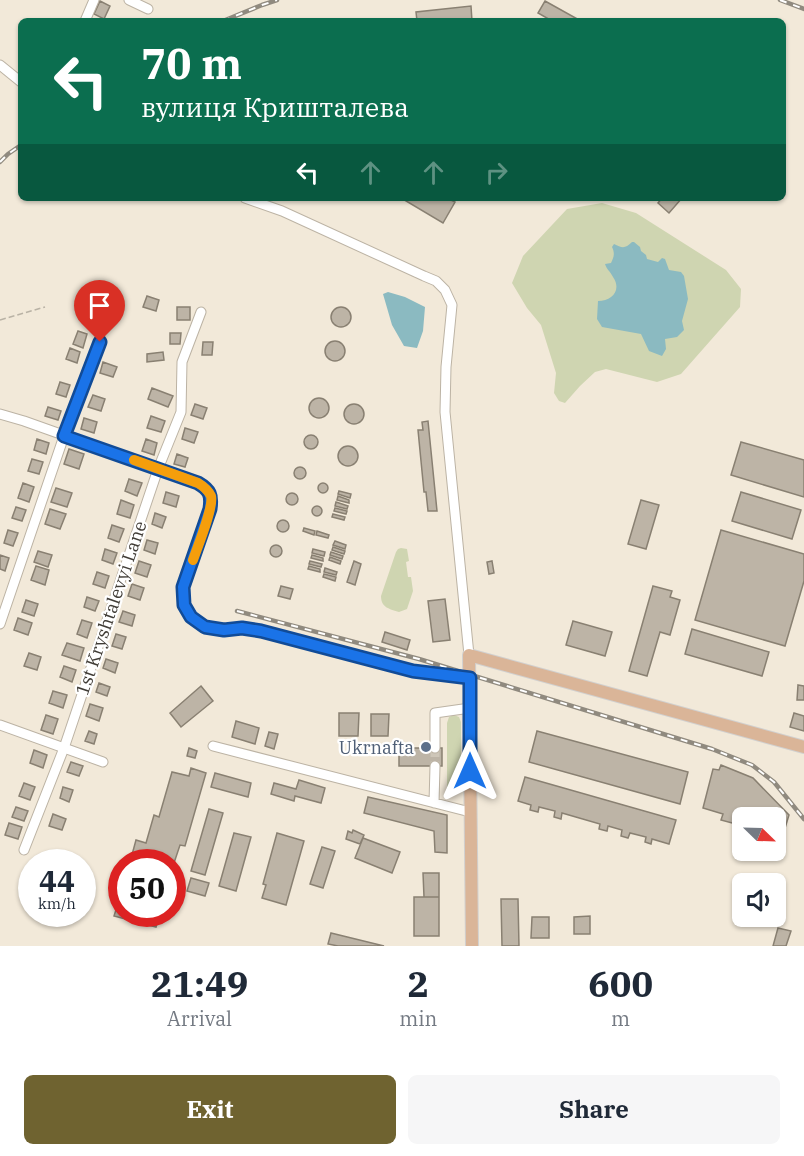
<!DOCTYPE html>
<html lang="en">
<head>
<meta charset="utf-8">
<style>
  :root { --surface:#fff; --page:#f6f6f7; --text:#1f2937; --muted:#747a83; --accent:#6f6330 }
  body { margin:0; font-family:"IBM Plex Serif",serif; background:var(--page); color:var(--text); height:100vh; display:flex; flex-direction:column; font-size:22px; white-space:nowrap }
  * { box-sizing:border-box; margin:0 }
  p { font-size:20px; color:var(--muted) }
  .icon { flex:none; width:33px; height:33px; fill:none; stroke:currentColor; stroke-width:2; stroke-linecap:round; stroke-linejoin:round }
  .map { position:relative; height:946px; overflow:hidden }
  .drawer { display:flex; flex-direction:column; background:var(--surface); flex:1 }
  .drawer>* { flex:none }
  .top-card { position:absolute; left:18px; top:18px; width:768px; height:183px; border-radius:9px; box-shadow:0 2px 4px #0004; background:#0b6e4f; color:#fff; overflow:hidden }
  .needle { width:39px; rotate:113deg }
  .buttons { position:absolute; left:732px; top:807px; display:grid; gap:12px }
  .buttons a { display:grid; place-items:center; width:54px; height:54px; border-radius:9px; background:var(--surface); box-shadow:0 2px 4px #0004; font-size:30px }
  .speed { position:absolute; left:18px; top:849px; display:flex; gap:12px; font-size:30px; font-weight:700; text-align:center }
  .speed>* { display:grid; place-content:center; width:78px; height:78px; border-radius:50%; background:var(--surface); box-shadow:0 2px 4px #0004; line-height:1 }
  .speed small { font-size:15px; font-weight:400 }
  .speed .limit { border:9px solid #d22; background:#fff; color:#111 }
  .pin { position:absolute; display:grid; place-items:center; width:51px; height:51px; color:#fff; margin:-62px -26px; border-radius:50% 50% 50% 0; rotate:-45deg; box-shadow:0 0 6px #0007 }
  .pin .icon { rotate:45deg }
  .me { position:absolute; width:66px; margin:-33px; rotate:0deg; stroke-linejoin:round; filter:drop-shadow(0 0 4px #0008) }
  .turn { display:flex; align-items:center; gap:21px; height:126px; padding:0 24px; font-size:27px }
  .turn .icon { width:78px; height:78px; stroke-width:2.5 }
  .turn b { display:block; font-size:42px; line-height:51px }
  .lanes { display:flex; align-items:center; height:57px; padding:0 24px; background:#0003; justify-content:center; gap:30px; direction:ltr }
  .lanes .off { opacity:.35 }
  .eta { display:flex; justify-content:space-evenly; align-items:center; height:102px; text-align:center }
  .eta b { font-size:36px; font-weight:800; line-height:42px }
  .action { display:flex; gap:12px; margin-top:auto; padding:12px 24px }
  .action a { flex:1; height:69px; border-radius:9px; background:var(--accent); color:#fff; font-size:24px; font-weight:800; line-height:69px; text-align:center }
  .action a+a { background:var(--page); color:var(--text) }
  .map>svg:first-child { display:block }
</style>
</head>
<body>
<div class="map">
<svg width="804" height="946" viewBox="0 0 804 946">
  <rect width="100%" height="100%" fill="#f2e9d9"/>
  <path fill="#cfd5b1" d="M602,203L636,213L726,270L741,289L740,307L681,374L657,382L606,369L595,372L580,386L565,403L559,401L554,393L556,373L541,325L527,308L512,283L523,256L567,209Z
    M401,548L407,549L409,561L406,562L408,577H411L413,591L407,609L399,612C390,609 381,608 381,596L396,552L398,549Z
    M454,715L459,717L461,722V787L459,792L454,794L449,792L447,787V723L449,717Z"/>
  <path fill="#8bbac1" d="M632,242H634L640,247L641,251L646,255L647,259L658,262L662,258L665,259L669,270L681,272L684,276L688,299L682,321L684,330L677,337L665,339L666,349L662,356L649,351L641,334L602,327L597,319L598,301C612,301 622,290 613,277C610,271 607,270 605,264L611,263C614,257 615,253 612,247L614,244C622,248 625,249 632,242Z
    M388,292L405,297L425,307L423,331L417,348L404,346L392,325L383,294Z"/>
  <path fill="#bdb4a6" stroke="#898072" stroke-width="1.5" d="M100,1L110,6L104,19L94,14Z
    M545,1L581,21H552L538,13Z
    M471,6L472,21H417L416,12Z
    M401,198H447L455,202L443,223Z
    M662,198H682L669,213L658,203Z
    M147,296L159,300L156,311L143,307Z
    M87,307L97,311L93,324L83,320Z
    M177,307H190V320H177Z
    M331 317a10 10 0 1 1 20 0a10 10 0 1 1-20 0Z
    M78,331L87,334L83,348L73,344Z
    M170,333H181L180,344H170Z
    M325 351a10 10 0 1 1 20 0a10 10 0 1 1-20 0Z
    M203,342H213L212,355H202Z
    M70,348L80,352L77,363L66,359Z
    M163,352L164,360L147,362V354Z
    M103,362L117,367L113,377L100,373Z
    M60,382L70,385L66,397L56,394Z
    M152,388L173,396L168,407L148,399Z
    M93,395L105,399L101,411L88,407Z
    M309 408a10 10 0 1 1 20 0a10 10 0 1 1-20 0Z
    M195,404L207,408L203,419L191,415Z
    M344 414a10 10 0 1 1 20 0a10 10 0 1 1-20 0Z
    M48,407L61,411L58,420L45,416Z
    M151,416L165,421L161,432L147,428Z
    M84,418L97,422L94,433L81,429Z
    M428,421L437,511H428L426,492H424L418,430H423L422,422Z
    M185,428L198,432L194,443L182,439Z
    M304 442a7 7 0 1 1 14 0a7 7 0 1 1-14 0Z
    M37,439L49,443L46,454L34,450Z
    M146,439L157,443L154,455L142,451Z
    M741,442L804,460V497L731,475Z
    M338 456a10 10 0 1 1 20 0a10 10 0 1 1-20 0Z
    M69,449L84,454L79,469L64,464Z
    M177,454L188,458L185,467L174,464Z
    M32,459L43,462L39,474L28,471Z
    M294 473a6 6 0 1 1 12 0a6 6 0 1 1-12 0Z
    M129,479L142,483L137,496L125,491Z
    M23,483L34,487L29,502L18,498Z
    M318 488a5 5 0 1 1 10 0a5 5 0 1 1-10 0Z
    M56,488L72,493L67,507L51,502Z
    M339,491L351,494L350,498L338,494Z
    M166,492L179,496L176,507L163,503Z
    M741,492L801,510L792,539L732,521Z
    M286 499a6 6 0 1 1 12 0a6 6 0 1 1-12 0Z
    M338,496L349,500V503L337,500Z
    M121,500L134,505L130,518L117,514Z
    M641,500L659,505L646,549L628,544Z
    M336,502L348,506L347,509L335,506Z
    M312 511a5 5 0 1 1 10 0a5 5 0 1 1-10 0Z
    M16,507L26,510L22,521L12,518Z
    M335,508L347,511L346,514L334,511Z
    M50,509L66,514L60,529L45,524Z
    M155,513L166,517L162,528L152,524Z
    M333,514L345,517L344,520L332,517Z
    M277 526a6 6 0 1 1 12 0a6 6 0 1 1-12 0Z
    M112,525L124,529L119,542L108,538Z
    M304,528L315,531L314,535L303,531Z
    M8,530L18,533L13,546L4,543Z
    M721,530L804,554V581L785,646L695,620Z
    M317,531L329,535L328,538L316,535Z
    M147,540L158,543L155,554L144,550Z
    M335,541L346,545L345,549L333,545Z
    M270 551a6 6 0 1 1 12 0a6 6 0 1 1-12 0Z
    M333,547L345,551L344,554L332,550Z
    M105,549L117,553L113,564L102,560Z
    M313,549L325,552L324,556L312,553Z
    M38,551L52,555L48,567L34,562Z
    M331,552L343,556L342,559L330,555Z
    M0,555L9,558L5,571L0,569Z
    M312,555L323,558V561L311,558Z
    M330,557L341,561L340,564L329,560Z
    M139,561L151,565L147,577L135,573Z
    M310,561L322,564L321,567L309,564Z
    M354,561L361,564L355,585L347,582Z
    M492,561L494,573L489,574L487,562Z
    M36,566L49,570L45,585L31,580Z
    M309,566L320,569V572L308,569Z
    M325,568L337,572L336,575L324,572Z
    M97,572L109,576L105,588L93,584Z
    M324,574L336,577L335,581L323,577Z
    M132,584L144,588L140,600L128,596Z
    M281,586L293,589L290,599L278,596Z
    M653,586L672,591L670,597L680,600L670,635L660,632L647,676L629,671Z
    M87,597L99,601L95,611L84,607Z
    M445,599L450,640L433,642L428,601Z
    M26,600L38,604L34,616L22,612Z
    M123,611L135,615L132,626L119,622Z
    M18,618L32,623L28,635L14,630Z
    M82,620L92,623L87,638L77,634Z
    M573,621L612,632L605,656L566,645Z
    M692,629L769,652L762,676L685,654Z
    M385,632L410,640L407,650L382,642Z
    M116,634L126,637L122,649L112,646Z
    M67,643L84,648L80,661L62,655Z
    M29,653L41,657L37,670L24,666Z
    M106,659L118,663L115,673L103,668Z
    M64,666L76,670L72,682L60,677Z
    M99,683L110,687L107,696L96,692Z
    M798,685L804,686V700H797Z
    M201,686L213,701L181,727L170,713Z
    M53,691L67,695L63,708L49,703Z
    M90,704L103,708L99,721L86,716Z
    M339,713H359L358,736H339Z
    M794,713L804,716V731L790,727Z
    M371,714H389L388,736H371Z
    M46,715L58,719L53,734L41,730Z
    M236,721L259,728L255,744L232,737Z
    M89,731L97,734L94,744L85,741Z
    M537,731L688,772L680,804L529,762Z
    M269,732L278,734L274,749L265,746Z
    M189,748L197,751L195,758L187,756Z
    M399,748H442V766H399Z
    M34,750L47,755L43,768L30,763Z
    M71,762L83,766L79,776L67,772Z
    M721,765L753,778L789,815L778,851L776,850V818H742V832L735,830L736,824L721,820L723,814L703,808L713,769L719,770Z
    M191,768L206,773L185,846L180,845L172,869V862H130L136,840L146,843L154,815L159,817L172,772L189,776Z
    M215,773L251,783L248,797L211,787Z
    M525,777L676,820L669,844L652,839L651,844L645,842L646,837L630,833L628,838L621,836L622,830L608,826L607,831L599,829L600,824L562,813L561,819L554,817L555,811L539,807L538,812L530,810L531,805L518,801Z
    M299,780L325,788L321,803L295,796L294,801L271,794L274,783L296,789Z
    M24,783L35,787L30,800L19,796Z
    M63,787L73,790L69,802L60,798Z
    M368,797L447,815V853L435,852L434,831L364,813Z
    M16,807L28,811L24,821L12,817Z
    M209,809L223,813L205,875L191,871Z
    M53,814L66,819L62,830L49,826Z
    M9,823L22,827L18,839L5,835Z
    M353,830L364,835L360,844L346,839L348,831L352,833Z
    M234,833L251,837L236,891L219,886Z
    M277,833L304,841L286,905L262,898L266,885L263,884Z
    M363,838L400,852L392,873L355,858Z
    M322,847L335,851L323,888L310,884Z
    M423,873H439V897H424Z
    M191,878L209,883L205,896L187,891Z
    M122,891V914H160L156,927L114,916Z
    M414,897H439V936H414Z
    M501,899H518L519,946H502Z
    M590,916V934H574V917Z
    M532,917H549V938H531Z
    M778,928L791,931L786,946H773Z
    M331,933L384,946H338L328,944Z"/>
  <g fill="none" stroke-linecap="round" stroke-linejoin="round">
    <path stroke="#cec6b8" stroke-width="9" stroke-dasharray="9 4.5" stroke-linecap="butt" d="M435,748V766"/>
    <g stroke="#bcb3a4" stroke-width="11">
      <path id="minor" d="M129,0L148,9
        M85,21L94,0
        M0,65L21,82
        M245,198L282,211L424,276L436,281L445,290L452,305L446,367L445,412L469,655
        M0,414L24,421L198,483C210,490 212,495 210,509L183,587L184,605L191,617L205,627L224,630L242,628L261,631L413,671L470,678
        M0,624L64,436L100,342
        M0,725L103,762
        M213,746L470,812
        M435,748V713L470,708
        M434,803L435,766
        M24,850L64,748L158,469L181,412L182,362L201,312"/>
    </g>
    <g stroke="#d1d0cf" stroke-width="14">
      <path id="major" d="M472,946L469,655L804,747"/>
    </g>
    <path stroke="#b9b2a5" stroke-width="1.5" stroke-dasharray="6 3" stroke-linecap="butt" d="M0,320L45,307"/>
    <use href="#minor" stroke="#fff" stroke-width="9"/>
    <use href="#major" stroke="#dab598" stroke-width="12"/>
    <g stroke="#908a7f" stroke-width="4.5">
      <path id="rail" d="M780,0L804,9
        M223,21L262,5L277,0
        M0,162L8,154L21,145
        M237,611L419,659L712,749L752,765L774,782L804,819"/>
    </g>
    <use href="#rail" stroke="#fff" stroke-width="2" stroke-dasharray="7" stroke-linecap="butt"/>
  </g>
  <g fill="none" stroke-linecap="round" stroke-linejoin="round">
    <g stroke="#114b97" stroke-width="15">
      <path id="route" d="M100,342L64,436L198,483C210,490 212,495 210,509L183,587L184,605L191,617L205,627L224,630L242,628L261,631L413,671L470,678V771"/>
    </g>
    <use href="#route" stroke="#1a73e8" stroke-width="10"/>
    <path stroke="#f59e0b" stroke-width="10" d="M134,460L198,483C203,486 208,490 211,496C214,507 197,548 193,560"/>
  </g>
  <circle fill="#5c6f8a" stroke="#fff" stroke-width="2" cx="426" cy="747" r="6"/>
  <g text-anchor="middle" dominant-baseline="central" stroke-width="4.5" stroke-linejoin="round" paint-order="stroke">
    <g font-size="18" fill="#403c36" stroke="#fff">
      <text transform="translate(111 608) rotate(-71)">1st Kryshtalevyi Lane</text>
    </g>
    <g font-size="18" fill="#4e5e75" stroke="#fff" text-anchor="end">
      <text x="414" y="747">Ukrnafta</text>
    </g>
  </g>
</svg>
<div class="buttons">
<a><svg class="needle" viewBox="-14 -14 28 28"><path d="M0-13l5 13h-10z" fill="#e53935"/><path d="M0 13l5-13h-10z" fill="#747a83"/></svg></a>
<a><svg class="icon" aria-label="sound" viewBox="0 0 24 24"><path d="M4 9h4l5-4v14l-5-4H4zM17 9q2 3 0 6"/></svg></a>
</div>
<div class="speed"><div>44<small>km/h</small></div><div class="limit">50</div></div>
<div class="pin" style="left:100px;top:342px;background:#d93025"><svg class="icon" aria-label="arrive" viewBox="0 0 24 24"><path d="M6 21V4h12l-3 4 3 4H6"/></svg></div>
<svg class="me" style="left:470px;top:771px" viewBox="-20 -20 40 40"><path d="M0-17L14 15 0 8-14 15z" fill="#1a73e8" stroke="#fff" stroke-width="4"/></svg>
<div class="top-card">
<div class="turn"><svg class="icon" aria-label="left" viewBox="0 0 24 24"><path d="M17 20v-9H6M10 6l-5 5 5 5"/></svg><div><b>70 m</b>вулиця Кришталева</div></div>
<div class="lanes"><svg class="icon" aria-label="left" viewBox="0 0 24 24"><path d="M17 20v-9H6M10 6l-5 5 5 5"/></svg><svg class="icon off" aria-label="ahead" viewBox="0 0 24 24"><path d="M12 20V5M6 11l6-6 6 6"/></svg><svg class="icon off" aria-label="ahead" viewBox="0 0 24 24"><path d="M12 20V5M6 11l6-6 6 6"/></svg><svg class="icon off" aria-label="right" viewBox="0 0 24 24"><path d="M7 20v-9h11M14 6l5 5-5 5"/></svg></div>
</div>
</div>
<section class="drawer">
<div class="eta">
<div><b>21:49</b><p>Arrival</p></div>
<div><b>2</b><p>min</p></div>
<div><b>600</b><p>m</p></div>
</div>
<div class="action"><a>Exit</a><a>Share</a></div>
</section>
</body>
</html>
